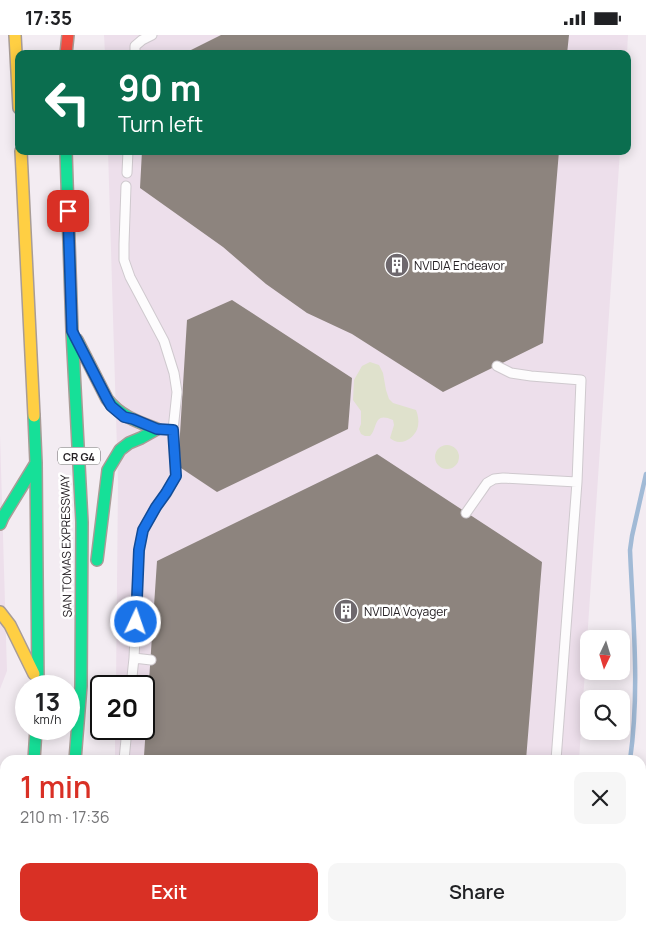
<!DOCTYPE html>
<html lang="en">
<head>
<meta charset="utf-8">
<style>
  :root { --surface:#fff; --page:#f6f6f6; --text:#202124; --muted:#757577; --accent:#d93025 }
  body { margin:0; font-family:Manrope,sans-serif; background:var(--page); color:var(--text); height:100vh; display:flex; flex-direction:column; font-size:19px; white-space:nowrap }
  * { box-sizing:border-box; margin:0 }
  p { font-size:16px; color:var(--muted) }
  .icon { flex:none; width:28px; height:28px; fill:none; stroke:currentColor; stroke-width:2; stroke-linecap:round; stroke-linejoin:round }
  .map { position:relative; flex:1; overflow:hidden }
  .side { position:absolute; left:0px; top:720px; width:646px; height:176px; display:flex; flex-direction:column; background:var(--surface); border-radius:15px 15px 0 0; box-shadow:0 2px 12px #0003 }
  .side>* { flex:none }
  .top-card { position:absolute; left:15px; top:15px; width:616px; height:105px; border-radius:10px; box-shadow:0 2px 12px #0003; background:#0b6e4f; color:#fff; overflow:hidden }
  .needle { width:32px; rotate:184deg }
  .buttons { position:absolute; left:580px; top:595px; display:grid; gap:10px }
  .buttons a { display:grid; place-items:center; width:50px; height:50px; border-radius:10px; background:var(--surface); box-shadow:0 2px 12px #0003; font-size:25px }
  .speed { position:absolute; left:15px; top:640px; display:flex; gap:10px; font-size:25px; font-weight:700; text-align:center }
  .speed>* { display:grid; place-content:center; width:65px; height:65px; border-radius:50%; background:var(--surface); box-shadow:0 2px 12px #0003; line-height:1 }
  .speed small { font-size:12px; font-weight:400 }
  .speed .limit { border:2px solid #111; border-radius:8px; background:#fff; color:#111 }
  .pin { position:absolute; display:grid; place-items:center; width:42px; height:42px; color:#fff; margin:-21px; border-radius:10px; box-shadow:0 2px 8px #0006 }
  .me { position:absolute; width:55px; margin:-28px; rotate:3deg; stroke-linejoin:round; filter:drop-shadow(0 0 4px #0008) }
  .turn { display:flex; align-items:center; gap:18px; height:105px; padding:0 20px; font-size:22px }
  .turn .icon { width:65px; height:65px; stroke-width:2.5 }
  .turn b { display:block; font-size:35px; line-height:42px }
  .round { display:grid; place-items:center; flex:none; width:52px; height:52px; border-radius:10px; background:var(--page) }
  .summary { display:flex; align-items:center; justify-content:space-between; height:85px; padding:0 20px }
  h1 { font-size:30px; font-weight:600; line-height:38px; color:var(--accent) }
  .action { display:flex; gap:10px; margin-top:auto; padding:10px 20px }
  .action a { flex:1; height:58px; border-radius:10px; background:var(--accent); color:#fff; font-size:20px; font-weight:600; line-height:58px; text-align:center }
  .action a+a { background:var(--page); color:var(--text) }
  .status { display:flex; justify-content:space-between; align-items:center; height:35px; padding:0 25px; background:var(--surface); direction:ltr }
  .status svg { height:14px; fill:currentColor }
  .map>svg:first-child { display:block }
</style>
</head>
<body>
<div class="status"><b>17:35</b><svg viewBox="0 0 49 12"><path d="M0 12V9h3v3zM5 12V6h3v6zM10 12V3h3v9zM15 12V0h3v12zM26 1h20v11H26zM47 4h2v5h-2z"/></svg></div>
<div class="map">
<svg width="646" height="896" viewBox="0 0 646 896">
  <rect width="100%" height="100%" fill="#f3ecf2"/>
  <path fill="#eddfeb" d="M104,0H628L627,19H105Z
    M108,116H620L579,725H115V694H144V651H116L118,447Z
    M0,400L7,636L0,654Z
    M242,891H567V896H264Z"/>
  <path fill="#dfe1cc" d="M370,327L379,330L383,338L386,355L389,364L393,368L416,375C418,380 419,385 418,391C416,403 400,413 390,403L394,390L393,385C373,376 378,393 370,401H365L361,399L359,394L361,389V376L353,365L354,345L362,331Z
    M435 422a12 12 0 1 1 24 0a12 12 0 1 1-24 0Z"/>
  <g fill="none" stroke-linecap="round" stroke-linejoin="round">
    <path stroke="#a1bad6" stroke-width="4.5" d="M630,725C640,655 633,585 630,515L632,501L646,439
      M612,896V891"/>
  </g>
  <path fill="#8d847e" d="M221,0H569L567,19H183Z
    M142,116H559L543,308L443,357L352,299L307,278L266,249L223,212L140,153Z
    M232,265L352,343L348,394L217,457L178,431L187,285Z
    M377,419L542,527L526,725H150L144,721L157,526Z"/>
  <g fill="none" stroke-linecap="round" stroke-linejoin="round">
    <g stroke="#cfc9ce" stroke-width="11">
      <path id="lane" d="M135,19V11L142,5L152,0
        M127,138L128,116
        M126,151L124,209V225L130,242L164,306L174,338L177,357L173,395L176,441L167,458L156,472L143,495L139,515L134,623L131,651
        M497,331L511,338L531,341L581,345L577,447L556,725
        M466,478L487,448L494,444L503,443L577,447
        M134,623L151,625
        M124,725L127,694
        M351,891L361,896
        M473,896L483,891"/>
    </g>
    <g stroke="#a89c96" stroke-width="14">
      <path id="fast" d="M66,116L72,296L82,487L81,651L75,725
        M77,305L107,364C120,381 138,387 157,394
        M34,381L36,428L38,651
        M0,489L3,482L36,428
        M97,525L108,435L120,415L129,408L141,403L157,394
        M34,725L36,694
        M0,779L5,765
        M191,891L202,896
        M22,896L23,891
        M62,896L63,891"/>
    </g>
    <g stroke="#a89c96" stroke-width="14">
      <path id="slow" d="M15,0L19,73
        M21,116L34,381
        M0,577L10,590L34,639"/>
    </g>
    <g stroke="#a89c96" stroke-width="14">
      <path id="jam" d="M66,19L68,0"/>
    </g>
    <use href="#lane" stroke="#fdfcfd" stroke-width="9"/>
    <use href="#fast" stroke="#16e098" stroke-width="11"/>
    <use href="#slow" stroke="#ffcf43" stroke-width="11"/>
    <use href="#jam" stroke="#f24e42" stroke-width="11"/>
  </g>
  <g fill="none" stroke-linecap="round" stroke-linejoin="round">
    <g stroke="#114b97" stroke-width="12">
      <path id="route" d="M68,176L72,296L107,364L111,371L124,382L133,384L157,394L173,395L176,441L166,458L156,472L143,495L139,515L136,587"/>
    </g>
    <use href="#route" stroke="#1a73e8" stroke-width="9"/>
  </g>
  <defs>
    <g id="building-disc" transform="scale(1.25)"><circle r="9.5" fill="#6e686d" stroke="#fff"/><path d="M-4-6H4V6H1V3H-1V6H-4ZM-2.5-4.3h1.7v1.8h-1.7ZM.8-4.3h1.7v1.8H.8ZM-2.5-1h1.7V.8h-1.7ZM.8-1h1.7V.8H.8Z" fill="#fff"/></g>
  </defs>
  <g fill-rule="evenodd">
    <use href="#building-disc" x="397" y="230"/>
    <use href="#building-disc" x="346" y="576"/>
  </g>
  <g text-anchor="middle" dominant-baseline="central" stroke-width="5" stroke-linejoin="round" paint-order="stroke">
    <rect fill="#fff" stroke="#676466" stroke-width="1" x="58" y="412.5" width="42" height="17" rx="4"/>
    <g font-size="11" font-weight="bold" fill="#262125">
      <text x="79" y="421">CR G4</text>
    </g>
    <g font-size="12" fill="#262125" stroke="#fff" text-anchor="start">
      <text x="414" y="230">NVIDIA Endeavor</text>
      <text x="364" y="576">NVIDIA Voyager</text>
    </g>
    <g font-size="12" fill="#262125" stroke="#fff">
      <text transform="translate(66 511) rotate(-91)">SAN TOMAS EXPRESSWAY</text>
    </g>
  </g>
</svg>
<div class="buttons">
<a><svg class="needle" viewBox="-14 -14 28 28"><path d="M0-13l5 13h-10z" fill="#e53935"/><path d="M0 13l5-13h-10z" fill="#757577"/></svg></a>
<a><svg class="icon" aria-label="search" viewBox="0 0 24 24"><circle cx="10" cy="10" r="6"/><path d="M15 15l6 6"/></svg></a>
</div>
<div class="speed"><div>13<small>km/h</small></div><div class="limit">20</div></div>
<div class="pin" style="left:68px;top:176px;background:#d93025"><svg class="icon" aria-label="arrive" viewBox="0 0 24 24"><path d="M6 21V4h12l-3 4 3 4H6"/></svg></div>
<svg class="me" style="left:136px;top:587px" viewBox="-20 -20 40 40"><circle r="17" fill="#1a73e8" stroke="#fff" stroke-width="3"/><path d="M0-11L8 9 0 5-8 9z" fill="#fff"/></svg>
<div class="top-card">
<div class="turn"><svg class="icon" aria-label="left" viewBox="0 0 24 24"><path d="M17 20v-9H6M10 6l-5 5 5 5"/></svg><div><b>90 m</b>Turn left</div></div>
</div>
<section class="side">
<div class="summary"><div><h1>1 min</h1><p>210 m · 17:36</p></div><a class="round"><svg class="icon" aria-label="close" viewBox="0 0 24 24"><path d="M6 6l12 12M18 6L6 18"/></svg></a></div>
<div class="action"><a>Exit</a><a>Share</a></div>
</section>
</div>
</body>
</html>
